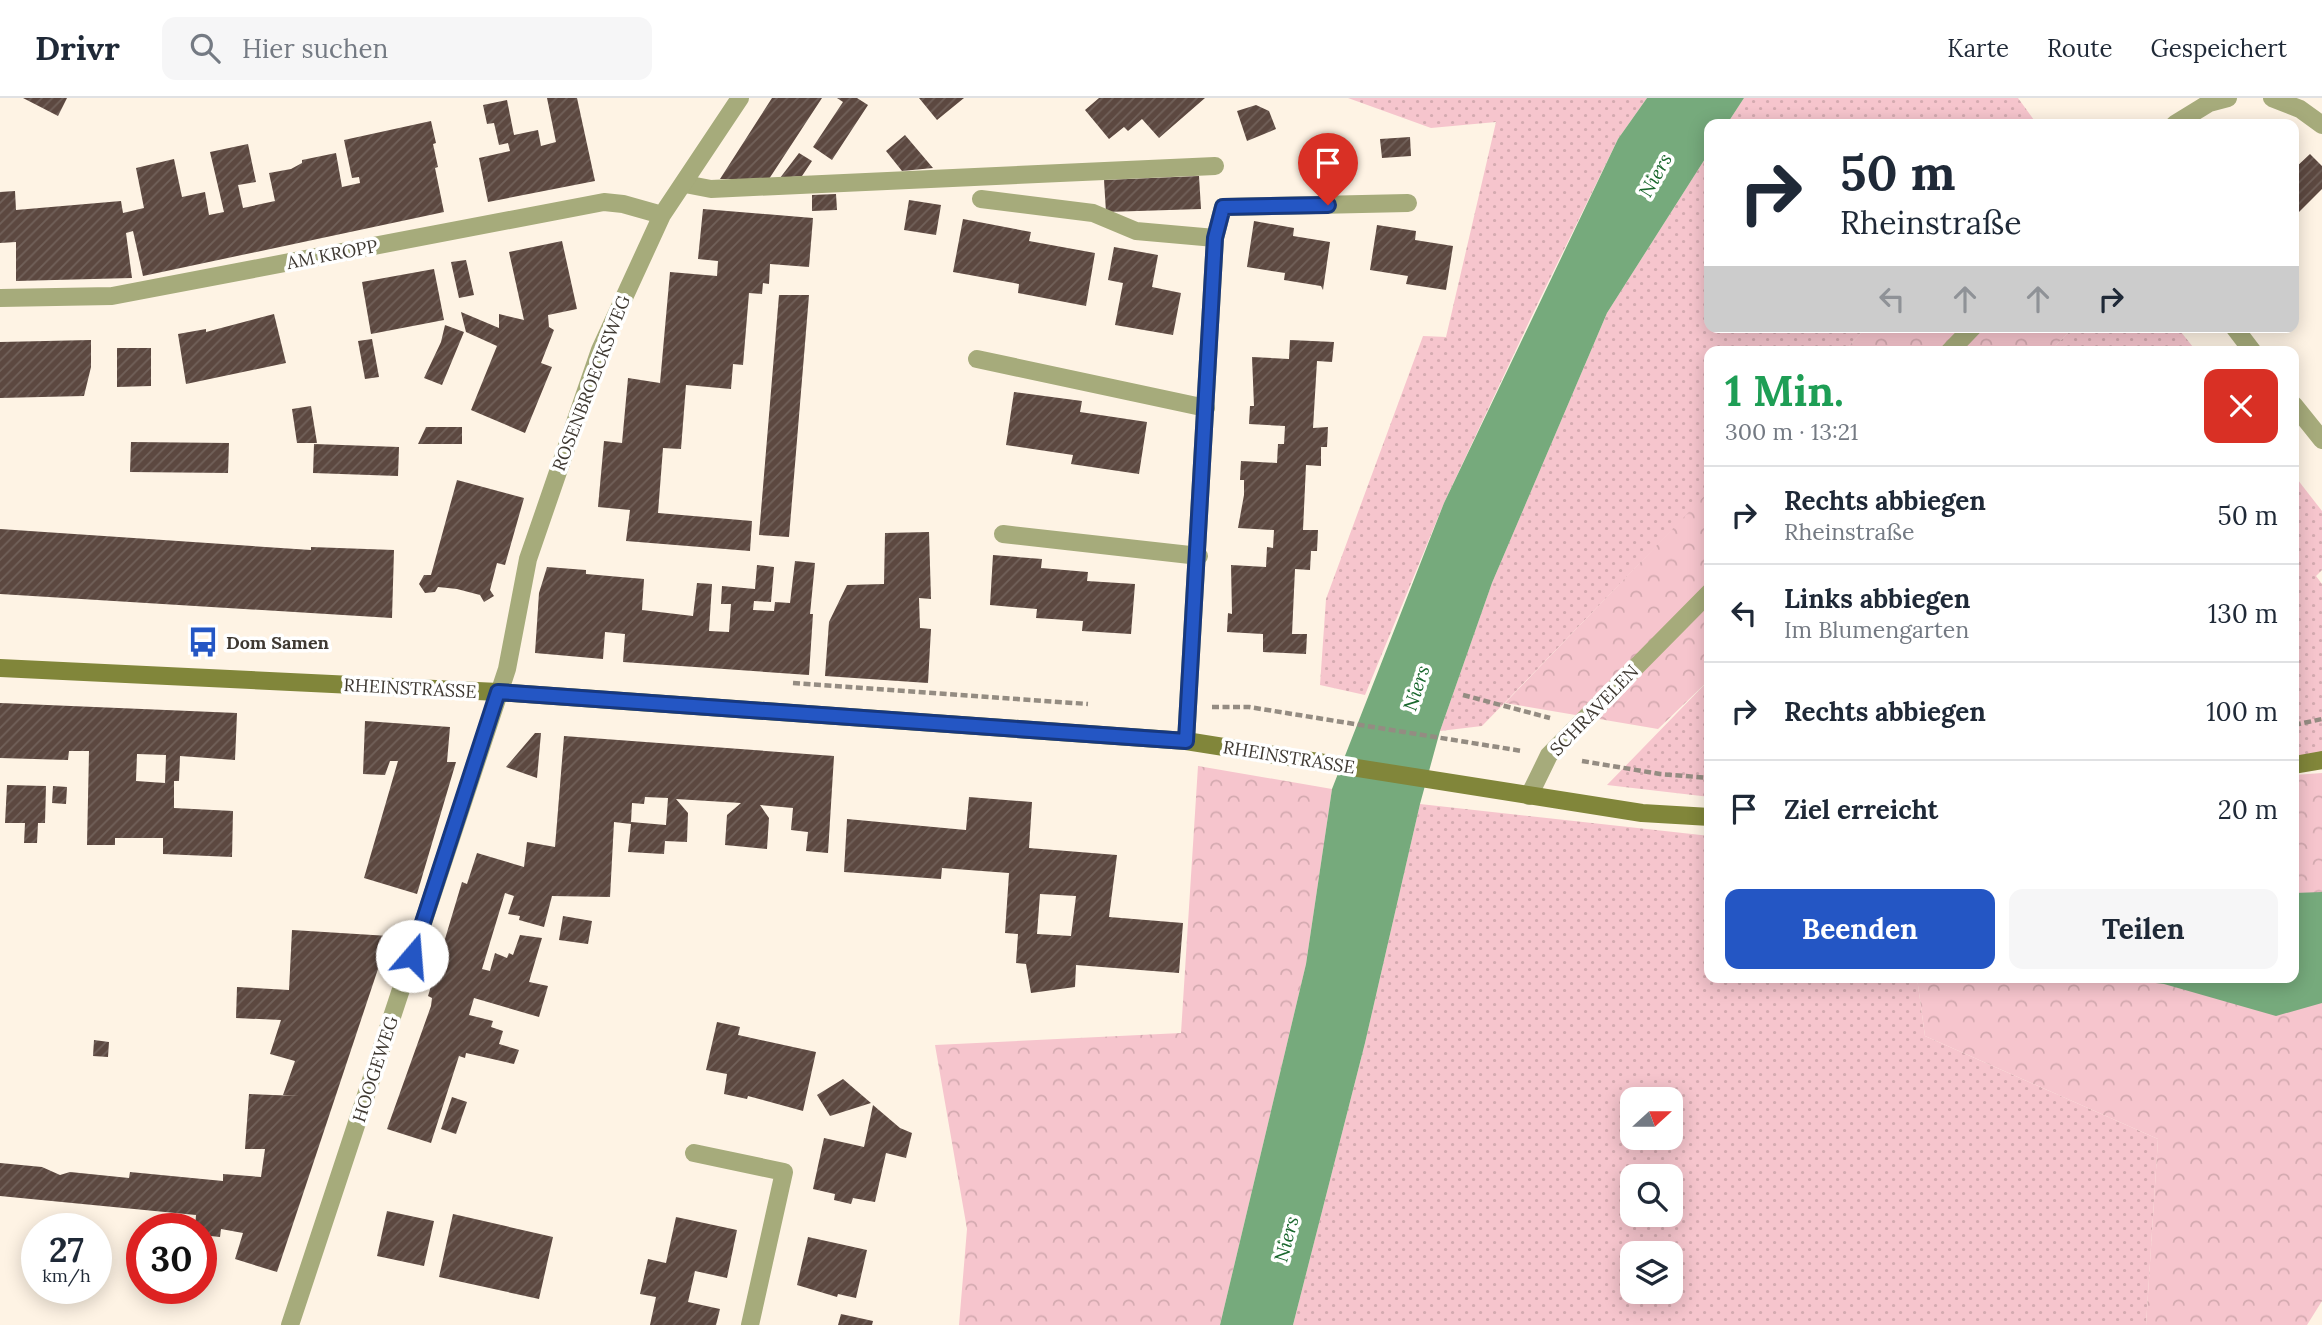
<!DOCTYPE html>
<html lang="de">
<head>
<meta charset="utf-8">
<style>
  :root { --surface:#fff; --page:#f6f6f7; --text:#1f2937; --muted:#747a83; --line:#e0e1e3; --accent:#2456c4 }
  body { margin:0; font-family:Lora,serif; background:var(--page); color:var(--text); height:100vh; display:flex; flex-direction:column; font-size:26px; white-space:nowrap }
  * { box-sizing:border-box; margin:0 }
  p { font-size:23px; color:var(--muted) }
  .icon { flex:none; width:38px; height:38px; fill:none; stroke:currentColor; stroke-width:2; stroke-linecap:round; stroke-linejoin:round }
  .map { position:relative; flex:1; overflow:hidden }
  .sheet { position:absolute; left:1704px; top:248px; width:595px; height:637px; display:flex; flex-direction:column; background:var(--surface); border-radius:14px; box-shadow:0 4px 18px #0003 }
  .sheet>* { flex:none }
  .top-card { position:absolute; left:1704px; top:21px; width:595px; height:214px; border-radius:14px; box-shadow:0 4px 18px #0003; background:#fff; color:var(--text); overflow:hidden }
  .needle { width:46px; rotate:69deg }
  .controls { position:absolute; left:1620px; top:989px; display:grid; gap:14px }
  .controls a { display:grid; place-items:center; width:63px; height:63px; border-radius:14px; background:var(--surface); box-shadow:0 4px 18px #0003; font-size:35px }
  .speed { position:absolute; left:21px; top:1115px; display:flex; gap:14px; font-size:35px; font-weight:700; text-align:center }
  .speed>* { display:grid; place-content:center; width:91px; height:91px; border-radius:50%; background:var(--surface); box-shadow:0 4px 18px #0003; line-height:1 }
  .speed small { font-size:18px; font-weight:400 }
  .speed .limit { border:10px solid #d22; background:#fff; color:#111 }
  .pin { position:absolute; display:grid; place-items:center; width:60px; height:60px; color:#fff; margin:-72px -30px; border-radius:50% 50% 50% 0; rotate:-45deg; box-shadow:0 0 7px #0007 }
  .pin .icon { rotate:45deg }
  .me { position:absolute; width:77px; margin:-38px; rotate:18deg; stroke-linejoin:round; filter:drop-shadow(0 0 5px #0008) }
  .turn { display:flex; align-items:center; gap:24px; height:147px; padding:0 21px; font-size:32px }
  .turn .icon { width:91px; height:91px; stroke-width:2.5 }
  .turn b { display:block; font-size:49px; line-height:60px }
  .lanes { display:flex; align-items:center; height:66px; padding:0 21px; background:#0003; justify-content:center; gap:35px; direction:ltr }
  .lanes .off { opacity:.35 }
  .round { display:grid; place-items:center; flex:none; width:74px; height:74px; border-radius:14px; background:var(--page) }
  .headline { display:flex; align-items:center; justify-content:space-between; height:119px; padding:0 21px }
  h1 { font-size:42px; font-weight:700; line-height:52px; color:#1e9e55 }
  .action { display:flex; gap:14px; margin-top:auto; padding:14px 21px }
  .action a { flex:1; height:80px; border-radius:14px; background:var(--accent); color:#fff; font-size:28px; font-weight:700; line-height:80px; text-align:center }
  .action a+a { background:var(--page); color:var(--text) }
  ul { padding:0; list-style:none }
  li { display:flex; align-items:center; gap:21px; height:98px; padding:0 21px; border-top:2px solid var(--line) }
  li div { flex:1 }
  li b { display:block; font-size:26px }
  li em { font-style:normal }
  header { display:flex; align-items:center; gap:42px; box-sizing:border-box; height:98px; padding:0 35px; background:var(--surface); border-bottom:2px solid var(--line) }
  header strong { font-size:33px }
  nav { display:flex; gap:38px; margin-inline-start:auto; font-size:24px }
  .search { width:490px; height:63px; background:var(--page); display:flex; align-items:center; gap:18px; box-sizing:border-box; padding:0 24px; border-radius:14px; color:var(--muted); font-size:26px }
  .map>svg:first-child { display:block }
</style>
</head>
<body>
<header>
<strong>Drivr</strong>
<div class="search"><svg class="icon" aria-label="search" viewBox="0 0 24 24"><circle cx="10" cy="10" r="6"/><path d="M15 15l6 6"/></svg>Hier suchen</div>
<nav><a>Karte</a><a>Route</a><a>Gespeichert</a></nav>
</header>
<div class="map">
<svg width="2322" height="1227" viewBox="0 0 2322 1227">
  <defs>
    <pattern id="grass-dots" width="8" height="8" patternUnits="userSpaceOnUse" patternTransform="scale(1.75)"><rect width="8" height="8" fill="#f6c5cd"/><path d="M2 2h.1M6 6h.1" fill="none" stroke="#d4aab0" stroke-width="1.8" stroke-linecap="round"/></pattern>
    <pattern id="forest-crowns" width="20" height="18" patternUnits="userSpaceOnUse" patternTransform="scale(1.75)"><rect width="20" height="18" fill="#f6c5cd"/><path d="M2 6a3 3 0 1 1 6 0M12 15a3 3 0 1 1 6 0" fill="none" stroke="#d4aab0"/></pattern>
    <pattern id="building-hatch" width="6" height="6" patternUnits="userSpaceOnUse" patternTransform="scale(1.75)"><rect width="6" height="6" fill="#5c4840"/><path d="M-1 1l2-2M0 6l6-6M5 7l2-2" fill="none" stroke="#71615a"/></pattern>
  </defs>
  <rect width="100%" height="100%" fill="#fef3e4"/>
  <path fill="url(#grass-dots)" fill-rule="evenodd" d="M1348,0H1647L1618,41L1536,209L1444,405L1365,597L1320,587L1326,501L1423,238L1446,239L1496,24L1431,30Z
    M1744,0H2018L2037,26H1727Z
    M1710,53V229H1867L1843,254H1710V393L1482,628L1440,633L1492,485L1607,215Z
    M2074,229H2177L2197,254H2049Z
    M2294,377L2322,413V472L2316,478L2322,486V661L2294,666Z
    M1710,581V699L1607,687Z
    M1420,706L1710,738V880H1917L1925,938L2158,1041L2146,1227H1293L1365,945ZM1633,1001H1671V1040H1633ZM1633,1078H1671V1116H1633ZM1633,1155H1671V1194H1633Z"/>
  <path fill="url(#forest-crowns)" d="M1867,229H2074L2049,254H1843Z
    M1710,392V581L1658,631L1505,605Z
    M1198,668L1332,691L1306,866L1220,1227H959L967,1131L935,947L1181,935Z
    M2322,675V1203L2307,1227H2146L2158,1041L1925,938L1917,880H2294V677Z"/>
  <path fill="#76aa7c" d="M1647,0H1744L1727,26H1710V53L1607,215L1492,485L1440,633L1420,706L1365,945L1293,1227H1220L1306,866L1332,691L1444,405L1618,41Z
    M2322,794V905L2276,918L2164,886L2114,880H2294V795Z"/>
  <path fill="url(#building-hatch)" fill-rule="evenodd" d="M23,0H67L58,18Z
    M547,0H577L595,83L488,104L479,60L510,53L508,45L499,47L494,25L487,26L483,7L507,2L514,37L538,32L541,48L556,44Z
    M772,0H822L769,81H720Z
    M837,0H857L868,7L832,62L813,49L843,4Z
    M919,0H964L937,22Z
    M1099,0H1205L1159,40L1142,21L1128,33L1124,29L1109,41L1085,12Z
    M1256,7L1269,13L1276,31L1247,43L1237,13Z
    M431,23L436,45L433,46L438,69L435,70L444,114L143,178L133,133L126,135L132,180L16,183V144L0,145V94L15,93L16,112L121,103L123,115L144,110L136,70L174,61L182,99L205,94L209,117L224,114L210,54L248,46L256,84L238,87L243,110L275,103L269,75L291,71L302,65V62L336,55L342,89L360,85L359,79L352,80L344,42Z
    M905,37L933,70L902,73L886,53Z
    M1410,39L1411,58L1382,60L1380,41Z
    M799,55L812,63L802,78L780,80Z
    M2310,56L2322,68V91L2294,119V71Z
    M1199,78L1201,111L1106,114L1104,82Z
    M836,96L837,112L812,113V97Z
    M909,102L941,107L936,137L904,132Z
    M703,111L813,120L809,169L770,166L769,186L763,185L762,196L749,195L743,267L733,266L731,291L686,287L681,351L663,350L658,415L752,423L750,453L626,443L630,412L598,409L604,343L622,345L628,280L660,285L670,174L717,178L718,163L698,161Z
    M963,121L1031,134L1029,143L1095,155L1086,208L1018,195L1019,186L953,174Z
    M1254,123L1294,130L1293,138L1330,144L1323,192L1321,188L1284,182L1285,175L1247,169Z
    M1377,127L1416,133L1415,142L1453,148L1446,192L1406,186L1408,178L1370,172Z
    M562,143L577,211L548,217L549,229L554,232L541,265L552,269L525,335L471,312L497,248L466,234L461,214L499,230V216L524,222L509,154Z
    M1114,149L1158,157L1152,189L1181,195L1173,237L1115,227L1123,185L1108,182Z
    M466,162L474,197L459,200L451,164Z
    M434,171L444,222L371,236L362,184Z
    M779,197H809L789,439L759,437Z
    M274,216L286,265L186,286L178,236L206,231V234Z
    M445,227L464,234L442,287L424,280L441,244Z
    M372,241L379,279L365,281L358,243Z
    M91,242V269L84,298L0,300V244Z
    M1290,242L1334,244L1332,264L1317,263L1313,330L1328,329L1327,349H1321V368L1306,367L1303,432H1318L1317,453H1311L1310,472L1295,471L1292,536H1307L1306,556L1263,554V536L1227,534L1228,515L1232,516L1231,467L1266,469L1267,449L1273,450L1274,432L1238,430L1244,397V382H1240L1241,363L1277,365L1278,346H1284L1285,328L1249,326L1250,308H1254L1252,259L1289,261Z
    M117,250H151V288L117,289Z
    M1014,294L1082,303L1080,314L1147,324L1139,376L1071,366L1073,357L1006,347Z
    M311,308L317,345H297L292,311Z
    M426,329H462V346H418Z
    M131,344L229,345L228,375L130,374Z
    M314,346L399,349L398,378L313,375Z
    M457,382L524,400L505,467L497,465L490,492L494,498L484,504L480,497L457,491L438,489L435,494L425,495L419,486L424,477H431Z
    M0,431L311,452V449L394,452L392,520L0,496Z
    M929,434L931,501L919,500L920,530L931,531L928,585L825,578L829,524L847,487L884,486L885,435Z
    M993,457L1042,461L1041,470L1088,474L1087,483L1135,486L1131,536L1082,533L1083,523L1036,520L1037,511L990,507Z
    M795,463L815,465L810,516H813L809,577L623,564L625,536L605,534L603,561L535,555L539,495L547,469L586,472V476L644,481L642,512L693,518L697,485L712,486L709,533L729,534L731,506H721L722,488L755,491L757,467L774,469L771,504L754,503L753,512L774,513L775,504L790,505Z
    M0,605L237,615L235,662L180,658L179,683H174V710L233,713L232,759L163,756V740H115V747H87L89,653H69L68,662L0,660ZM137,656L166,657L165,685L136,683Z
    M365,623L450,629L447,664H456L417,796L364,780L398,663H390L385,677L363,676Z
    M535,635H541L537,680L506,669Z
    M564,638L834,658L828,755L806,753L808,734L791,732L793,710L760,707L769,720L767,751L725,747L727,717L741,705L676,701L688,715L687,744L665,743L664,756L628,754L631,726L614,724L610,799L552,798L544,829L519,822L520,818L508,816L514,798L505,795L482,871L490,873L495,855L507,860L509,855L513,857L520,837L542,840L529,884L548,888L539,919L474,900L469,917L493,923L491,929L503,933L499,946L519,952L514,966L466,955L465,960L459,958L431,1045L387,1031L431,908L432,900L428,898L462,784L467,786L477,755L524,769L527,744L555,749ZM645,699L668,700L666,727L631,724L632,705L644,706Z
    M7,687L46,688L45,725H38L37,745H24L25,725H5Z
    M53,688L67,689L66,706L52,705Z
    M969,699L1032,704L1029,750L1117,757L1109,819L1183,825L1179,875L1076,867L1075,889L1031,895L1026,866L1016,865L1018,836L1005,835L1009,775L942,770L941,781L844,774L847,721L966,732ZM1040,796L1076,798L1071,838L1037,836Z
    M563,818L592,823L588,846L559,842Z
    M292,832L389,838L277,1174L235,1161L243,1135L221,1131L220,1139L201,1137V1130H195L196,1117L0,1098V1065L42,1069L60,1077L70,1074L129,1080L130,1074L223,1083V1076L261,1079L265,1051H245L249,996L299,998L283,997L295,963L270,956L281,922L236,920L237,889L289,892Z
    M717,924L740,929L738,937L816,954L803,1013L748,998L747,1001L724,996L727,976L706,972Z
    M94,942L109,944L108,959L93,958Z
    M843,981L871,1005L830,1018L817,997Z
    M452,999L467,1004L456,1036L441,1031Z
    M873,1007L900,1030L912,1035L906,1060L886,1055L875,1104L853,1100L851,1106L834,1102L835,1096L813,1091L824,1040L864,1049Z
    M387,1113L434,1123L424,1168L377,1158Z
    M453,1116L553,1139L539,1201L439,1179Z
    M676,1119L737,1132L727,1180L695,1173L688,1204L720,1211L716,1227H650L656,1199L640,1196L648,1161L666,1165Z
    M808,1139L867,1152L856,1200L838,1196L837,1199L797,1187Z
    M841,1216L873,1223L872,1227H838Z"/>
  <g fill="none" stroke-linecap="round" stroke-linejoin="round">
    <path stroke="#948c82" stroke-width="4.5" stroke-dasharray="7 3.5" stroke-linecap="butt" d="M793,585L1088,606
      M1463,597L1550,620
      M1212,609H1249L1522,653
      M2294,627L2322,621
      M1582,663L1660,676L1710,680"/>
    <path stroke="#a6ab7b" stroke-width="18" d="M685,86L711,91L1215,68
      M981,101L1093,115L1136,133L1215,140L1223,109L1408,105
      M2234,229L2253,254
      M977,261L1206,310
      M2294,307L2322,342
      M1003,436L1199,458"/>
    <path stroke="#a6ab7b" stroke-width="18" d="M2272,0L2300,11L2322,27
      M2175,26L2209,5L2228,0
      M0,200L112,198L604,104L623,106L662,117
      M1949,254L1973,229
      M1186,643L1215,140
      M1529,698L1549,657L1710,494
      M694,1055L784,1074L750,1227
      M290,1227L507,571L528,461L600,252L662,117L740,0"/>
    <path stroke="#81863a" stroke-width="18" d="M0,570L498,594L1186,643L1642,715L1710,719
      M2294,667L2322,662"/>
  </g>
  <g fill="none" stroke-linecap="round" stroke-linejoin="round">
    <g stroke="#17387f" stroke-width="18">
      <path id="route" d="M412,858L498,594L1186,643L1215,140L1223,109L1328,107"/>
    </g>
    <use href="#route" stroke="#2456c4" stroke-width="12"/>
  </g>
  <defs>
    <g id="bus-bare" transform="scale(2.415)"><path d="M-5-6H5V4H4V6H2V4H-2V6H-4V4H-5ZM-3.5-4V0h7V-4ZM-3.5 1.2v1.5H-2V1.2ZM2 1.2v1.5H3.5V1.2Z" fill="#2456c4" stroke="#fff" stroke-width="2.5" paint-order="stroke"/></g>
  </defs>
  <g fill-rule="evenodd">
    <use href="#bus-bare" x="203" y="544"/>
  </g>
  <g text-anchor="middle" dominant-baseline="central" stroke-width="7" stroke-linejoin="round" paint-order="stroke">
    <g font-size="18" fill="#3e3831" stroke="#fff">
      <text transform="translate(332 156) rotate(-11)">AM KROPP</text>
      <text transform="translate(591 285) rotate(-69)">ROSENBROECKSWEG</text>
      <text transform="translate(410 590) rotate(3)">RHEINSTRASSE</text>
      <text transform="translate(1594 612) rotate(-46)">SCHRAVELEN</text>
      <text transform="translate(1289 659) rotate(9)">RHEINSTRASSE</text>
      <text transform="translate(375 971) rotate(-72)">HOOGEWEG</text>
    </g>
    <g font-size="18" font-weight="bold" fill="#3e3831" stroke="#fff" text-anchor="start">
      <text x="226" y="544">Dom Samen</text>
    </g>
    <g font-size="19" font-style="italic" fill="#19672d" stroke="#fff">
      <text transform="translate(1655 77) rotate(-61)">Niers</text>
      <text transform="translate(1416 590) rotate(-72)">Niers</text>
      <text transform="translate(1286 1141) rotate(-75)">Niers</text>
    </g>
  </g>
</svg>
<div class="controls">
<a><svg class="needle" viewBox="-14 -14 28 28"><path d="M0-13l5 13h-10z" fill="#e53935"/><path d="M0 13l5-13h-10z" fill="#747a83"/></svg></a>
<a><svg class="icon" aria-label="search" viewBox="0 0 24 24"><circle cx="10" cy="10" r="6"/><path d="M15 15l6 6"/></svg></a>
<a><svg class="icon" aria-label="layers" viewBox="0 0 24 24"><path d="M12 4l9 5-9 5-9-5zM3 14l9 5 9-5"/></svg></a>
</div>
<div class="speed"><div>27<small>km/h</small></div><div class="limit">30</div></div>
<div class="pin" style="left:1328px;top:107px;background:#d93025"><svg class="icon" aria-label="arrive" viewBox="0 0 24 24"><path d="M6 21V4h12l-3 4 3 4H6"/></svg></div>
<svg class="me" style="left:412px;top:858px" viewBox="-20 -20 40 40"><circle r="19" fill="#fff"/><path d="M0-13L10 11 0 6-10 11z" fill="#2456c4"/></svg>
<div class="top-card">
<div class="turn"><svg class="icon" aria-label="right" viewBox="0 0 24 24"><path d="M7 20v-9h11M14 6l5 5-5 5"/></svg><div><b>50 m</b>Rheinstraße</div></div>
<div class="lanes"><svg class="icon off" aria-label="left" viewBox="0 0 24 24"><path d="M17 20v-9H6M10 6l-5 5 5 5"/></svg><svg class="icon off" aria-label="ahead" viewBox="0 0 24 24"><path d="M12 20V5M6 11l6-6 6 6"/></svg><svg class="icon off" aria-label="ahead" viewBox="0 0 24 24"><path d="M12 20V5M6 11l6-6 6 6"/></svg><svg class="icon" aria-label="right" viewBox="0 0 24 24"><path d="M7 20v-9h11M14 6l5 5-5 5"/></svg></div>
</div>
<section class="sheet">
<div class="headline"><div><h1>1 Min.</h1><p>300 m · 13:21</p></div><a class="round" style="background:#d93025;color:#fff"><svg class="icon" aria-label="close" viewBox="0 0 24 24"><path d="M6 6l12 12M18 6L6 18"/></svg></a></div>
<ul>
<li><svg class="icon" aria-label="right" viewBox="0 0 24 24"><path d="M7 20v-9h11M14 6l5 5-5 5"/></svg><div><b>Rechts abbiegen</b><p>Rheinstraße</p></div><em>50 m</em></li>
<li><svg class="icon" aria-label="left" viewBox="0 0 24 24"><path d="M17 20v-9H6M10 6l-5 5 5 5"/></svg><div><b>Links abbiegen</b><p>Im Blumengarten</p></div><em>130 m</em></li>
<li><svg class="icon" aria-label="right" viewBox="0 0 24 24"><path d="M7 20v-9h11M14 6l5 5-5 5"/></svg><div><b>Rechts abbiegen</b></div><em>100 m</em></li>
<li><svg class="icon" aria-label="arrive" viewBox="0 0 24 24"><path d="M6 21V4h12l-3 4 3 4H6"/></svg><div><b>Ziel erreicht</b></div><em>20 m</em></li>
</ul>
<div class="action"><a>Beenden</a><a>Teilen</a></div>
</section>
</div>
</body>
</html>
